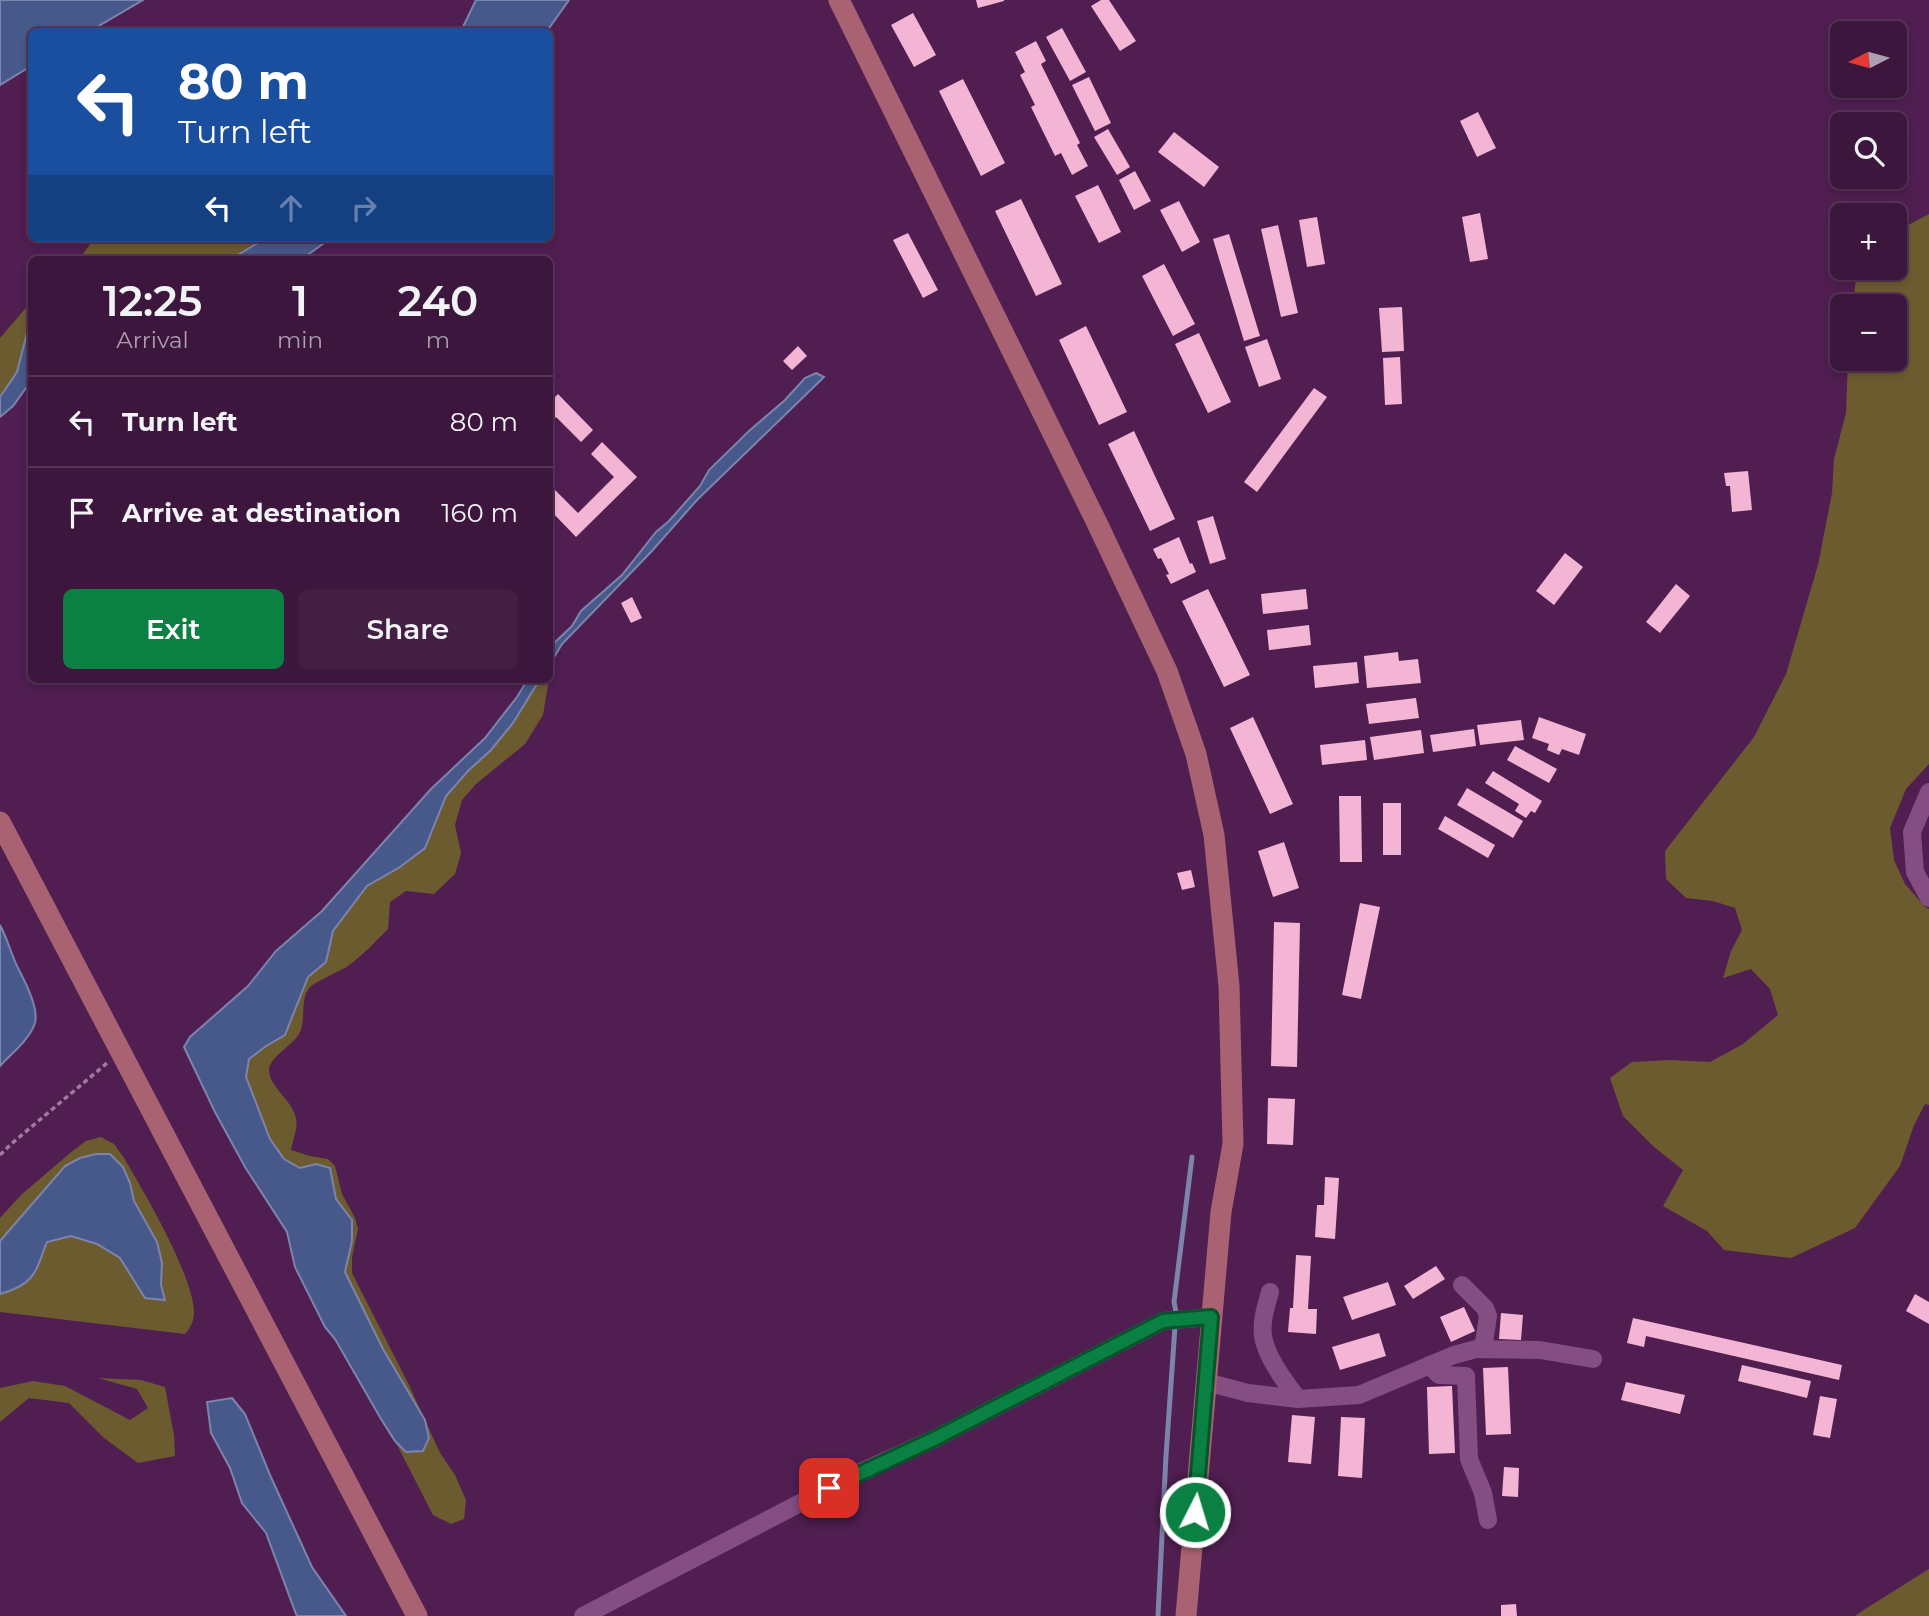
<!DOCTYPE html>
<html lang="en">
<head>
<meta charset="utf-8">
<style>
  :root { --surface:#3c163d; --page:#431f44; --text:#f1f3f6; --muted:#ac9fb0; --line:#553557; --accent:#0b8043 }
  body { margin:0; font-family:Montserrat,sans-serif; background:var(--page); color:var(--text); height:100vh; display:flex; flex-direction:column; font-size:26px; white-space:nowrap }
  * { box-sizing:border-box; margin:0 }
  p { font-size:23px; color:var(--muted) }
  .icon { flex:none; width:38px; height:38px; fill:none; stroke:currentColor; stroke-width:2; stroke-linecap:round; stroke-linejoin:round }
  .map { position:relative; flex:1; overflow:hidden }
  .panel { position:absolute; left:28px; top:256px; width:525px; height:427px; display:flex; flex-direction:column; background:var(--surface); border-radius:10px; box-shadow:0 4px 10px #0003,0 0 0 2px var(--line) }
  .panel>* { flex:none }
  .hud { position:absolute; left:28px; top:28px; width:525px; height:214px; border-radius:10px; box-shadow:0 4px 10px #0003,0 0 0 2px var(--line); background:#1a4fa0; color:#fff; overflow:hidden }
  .needle { width:46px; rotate:264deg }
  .buttons { position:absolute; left:1830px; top:21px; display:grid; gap:14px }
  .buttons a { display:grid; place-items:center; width:77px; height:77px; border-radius:10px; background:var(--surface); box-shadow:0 4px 10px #0003,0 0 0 2px var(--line); font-size:35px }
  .pin { position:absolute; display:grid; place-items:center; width:60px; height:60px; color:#fff; margin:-30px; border-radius:14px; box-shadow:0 4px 10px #0006 }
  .me { position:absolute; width:77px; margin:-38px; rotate:5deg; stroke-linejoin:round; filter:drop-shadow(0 0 5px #0008) }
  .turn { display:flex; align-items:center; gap:24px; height:147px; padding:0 35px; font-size:32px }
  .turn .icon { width:91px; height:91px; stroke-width:2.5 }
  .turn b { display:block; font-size:49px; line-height:60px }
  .lanes { display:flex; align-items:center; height:66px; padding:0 35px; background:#0003; justify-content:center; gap:35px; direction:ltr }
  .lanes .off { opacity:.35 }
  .eta { display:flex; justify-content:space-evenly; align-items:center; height:119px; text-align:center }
  .eta b { font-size:42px; font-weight:600; line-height:49px }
  .button { display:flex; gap:14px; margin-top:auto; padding:14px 35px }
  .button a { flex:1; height:80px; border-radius:10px; background:var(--accent); color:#fff; font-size:28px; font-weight:600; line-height:80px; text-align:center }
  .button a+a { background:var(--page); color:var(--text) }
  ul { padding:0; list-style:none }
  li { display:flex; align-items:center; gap:21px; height:91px; padding:0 35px; border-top:2px solid var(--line) }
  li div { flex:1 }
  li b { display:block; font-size:26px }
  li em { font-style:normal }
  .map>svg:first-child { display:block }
</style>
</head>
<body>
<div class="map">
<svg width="1929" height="1616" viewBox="0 0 1929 1616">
  <rect width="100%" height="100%" fill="#501e51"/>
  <path fill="#6d5b30" d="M1929,214V764L1906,789L1890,828L1894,860L1905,884L1925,907L1929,909V1105L1925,1104L1914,1125L1900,1166L1855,1228L1791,1258L1724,1250L1707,1231L1663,1206L1683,1170L1653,1146L1623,1116L1610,1078L1632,1062L1669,1060L1710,1062L1743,1044L1778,1015L1770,989L1751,969L1723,978L1731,951L1742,930L1735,908L1713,901L1686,898L1666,879L1665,851L1754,737L1786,674L1818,565L1832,493L1834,459L1846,413L1848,359H1895V306H1853L1857,268H1895V232Z
    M95,238H269L258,243L231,259H79Z
    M31,302V323L29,326L17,372L0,397V338Z
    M540,679H549L543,715L525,744L476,784L462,800L455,825L461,853L455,874L434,894L406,891L390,902L388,929C375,942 362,956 348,966C340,971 315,982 310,987C299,999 307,1021 299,1034C292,1046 268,1058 269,1071C271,1089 292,1100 296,1118C298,1127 293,1140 291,1150L310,1156L328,1159L335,1166L342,1194L355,1218L358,1229L352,1257V1273L408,1383L440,1453L455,1475L466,1500L464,1519L451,1524L433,1515L395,1441L406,1452L423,1451L429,1438L425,1420L383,1349L345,1272L352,1241V1220L336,1199L330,1169L316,1164L300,1168L284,1159L270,1139L246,1077L249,1059L266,1046L285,1035L308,977L326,962L333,931L367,886L400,867L425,848L446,796L468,771L491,750L513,723Z
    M101,1137L114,1144L124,1158C143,1190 196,1280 194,1315C193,1323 190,1328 185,1334L0,1312V1218L21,1195L70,1153L86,1141Z
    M98,1378L141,1380L165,1387L174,1435L175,1456L138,1463L104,1438L69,1403L29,1398L0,1422V1388L33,1381L65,1386L130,1420L148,1408L137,1389Z
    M1929,1569V1616H1855L1862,1611Z"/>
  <path fill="#46598a" stroke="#7d84ac" stroke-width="2" d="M0,0H143L90,31L32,32L31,66L0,85Z
    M476,0H569L547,31H461Z
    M269,238H331L302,259H231L258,243Z
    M31,324V381L13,406L0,417V397L17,372L29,325Z
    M816,373L824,377L697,500L651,552L562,644L550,664V647L572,626L581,611L622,575L656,532L669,521L700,486L709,470L749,431L785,400L805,378Z
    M528,679H540L513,723L491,750L468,771L446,796L425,848L400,867L367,886L333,931L326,962L308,977L285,1035L266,1046L249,1059L246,1077L270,1139L284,1159L300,1168L316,1164L330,1168L336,1199L352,1220V1241L345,1272L383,1349L425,1420L429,1438L423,1451L406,1452L395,1441L381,1419L335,1339L325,1327L295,1267L287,1232L245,1167L215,1112L184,1047L190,1037L248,986L276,951L322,911L431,789L485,738L517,697Z
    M0,925C7,938 11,953 17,966C24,980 39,1007 35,1023C30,1039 11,1054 0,1066Z
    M96,1154H110L123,1167L130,1183L134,1201L157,1242L162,1263L161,1285L165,1300L145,1298L120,1258L97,1244L71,1236L47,1242C35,1273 35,1284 0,1294V1241L65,1166L80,1158Z
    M232,1398L245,1414L270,1475L312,1567L346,1616H297L296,1614L266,1533L242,1503L230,1468L211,1433L207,1402Z"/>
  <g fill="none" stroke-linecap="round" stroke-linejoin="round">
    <path stroke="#7d84ac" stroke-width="5" d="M1158,1616L1166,1456L1176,1312L1174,1302L1192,1157"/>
  </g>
  <path fill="#f4b5d5" d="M976,0H1004V1L978,8Z
    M1101,0H1109L1136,41L1120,51L1091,6Z
    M913,13L936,55L914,67L891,25Z
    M1062,28L1086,72L1070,81L1046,37Z
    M1036,41L1046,61L1041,64L1080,143L1077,145L1088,166L1072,175L1061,153L1055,156L1031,107L1035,105L1020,75L1025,72L1015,52Z
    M1089,77L1111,123L1095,131L1072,85Z
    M963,79L1005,163L981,176L939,91Z
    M1478,112L1496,148L1477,157L1460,121Z
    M1108,129L1130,167L1117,175L1094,137Z
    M1174,132L1219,167L1204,187L1158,152Z
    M1135,171L1151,201L1134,210L1119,180Z
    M1098,185L1121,232L1099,243L1075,196Z
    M1021,199L1062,284L1036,296L995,211Z
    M1179,201L1200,242L1182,252L1160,210Z
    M1480,213L1488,259L1470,262L1462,217Z
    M1317,217L1325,264L1307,267L1299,220Z
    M1278,225L1298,313L1281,317L1261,229Z
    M908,233L938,290L923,298L893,240Z
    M1229,234L1260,336L1244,341L1213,239Z
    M1164,264L1195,324L1173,336L1142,276Z
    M1402,307L1404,351L1382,352L1379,308Z
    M1086,326L1127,412L1099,425L1059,340Z
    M1199,333L1231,402L1208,413L1175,344Z
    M1267,339L1281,379L1259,387L1245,347Z
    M798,346L807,356L792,370L783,361Z
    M1400,357L1402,404L1385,405L1383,358Z
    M1314,388L1327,397L1257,492L1244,482Z
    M558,394L593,430L581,442L556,417L550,424V402Z
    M1134,431L1175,519L1150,531L1108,444Z
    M602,442L637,477L576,537L550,510V485L578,513L614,477L591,454Z
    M1748,471L1752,510L1732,512L1730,486H1726L1724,473Z
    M1213,516L1226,559L1210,564L1197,521Z
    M1179,537L1190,564L1192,563L1196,572L1171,584L1166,575L1169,574L1161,558L1158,559L1153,549Z
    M1565,553L1583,567L1554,605L1536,591Z
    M1676,584L1690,596L1660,633L1646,622Z
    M1208,589L1250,675L1224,687L1182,601Z
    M1306,589L1308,609L1263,614L1261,594Z
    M632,597L642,618L631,623L621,603Z
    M1309,625L1311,645L1269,650L1267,630Z
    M1398,652L1399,661L1418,659L1421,683L1367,688L1364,656Z
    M1357,662L1359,683L1315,688L1313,666Z
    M1416,698L1419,718L1369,724L1366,704Z
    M1253,717L1293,804L1270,814L1230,728Z
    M1539,717L1586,734L1579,755L1562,749L1559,755L1547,750L1549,744L1532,738Z
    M1521,720L1524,740L1480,745L1477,725Z
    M1474,729L1476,746L1433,752L1430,735Z
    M1421,730L1424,753L1374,760L1370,737Z
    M1365,740L1367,760L1322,765L1320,745Z
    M1515,746L1557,769L1549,783L1507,760Z
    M1493,771L1542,801L1535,813L1531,811L1526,818L1515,811L1519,804L1485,783Z
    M1467,788L1523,821L1513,838L1457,805Z
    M1339,796H1361L1362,862H1340Z
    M1383,803H1401V855H1383Z
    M1445,816L1495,845L1488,858L1438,829Z
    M1284,842L1299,888L1273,897L1258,851Z
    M1191,870L1195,887L1182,890L1177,873Z
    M1360,903L1380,907L1361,999L1342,995Z
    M1274,922L1300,923L1297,1067L1271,1066Z
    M1268,1098L1295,1099L1293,1145L1267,1144Z
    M1325,1177L1339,1178L1335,1239L1315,1237L1317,1205H1324Z
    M1296,1255L1311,1256L1308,1309H1317L1316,1334L1288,1332L1290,1308H1293Z
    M1436,1266L1445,1279L1413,1299L1404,1286Z
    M1388,1282L1396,1305L1352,1320L1343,1297Z
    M1915,1294L1929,1302V1324L1906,1311Z
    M1464,1307L1475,1331L1451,1342L1440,1317Z
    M1501,1313L1523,1315L1521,1340L1499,1339Z
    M1633,1318L1842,1365L1839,1380L1646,1336L1644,1347L1627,1343Z
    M1379,1333L1386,1356L1340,1370L1332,1347Z
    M1742,1365L1811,1381L1807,1398L1738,1381Z
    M1508,1367L1511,1434L1486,1435L1483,1368Z
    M1626,1382L1685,1395L1680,1414L1621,1400Z
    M1452,1386L1455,1453L1429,1454L1427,1387Z
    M1820,1396L1837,1399L1830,1438L1813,1435Z
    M1292,1415L1315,1417L1311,1464L1288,1462Z
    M1341,1417L1365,1418L1362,1478L1338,1476Z
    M1504,1467L1519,1468L1518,1497L1502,1496Z
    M1516,1604L1517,1616H1501V1605Z"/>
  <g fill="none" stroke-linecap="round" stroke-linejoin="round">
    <path stroke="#9f7c9f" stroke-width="3.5" stroke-dasharray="5 3.5" stroke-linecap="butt" d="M0,1155L10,1145L107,1063"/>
    <path stroke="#844e83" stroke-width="18" d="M1929,792L1912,832L1915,872L1929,898
      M1462,1285L1485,1308L1488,1316L1483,1349
      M1270,1292C1266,1306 1261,1321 1263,1336C1266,1357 1286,1383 1298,1399
      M1429,1365L1439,1375L1466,1376L1469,1459L1483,1493L1488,1520
      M1206,1382L1248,1393L1298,1399L1359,1395L1454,1355L1476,1349L1540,1350L1593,1359
      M583,1616L854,1475L936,1438L1163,1321L1211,1317"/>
    <path stroke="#a96272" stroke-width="21" d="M839,0L1097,523L1167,671L1196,754L1214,835L1229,986L1233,1144L1221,1212L1186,1616
      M0,822L417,1616"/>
  </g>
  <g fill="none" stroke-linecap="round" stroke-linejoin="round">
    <g stroke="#07532c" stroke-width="18">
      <path id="route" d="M829,1488L936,1438L1163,1321L1211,1317L1195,1512"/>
    </g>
    <use href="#route" stroke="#0b8043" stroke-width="12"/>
  </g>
</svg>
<div class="buttons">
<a><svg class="needle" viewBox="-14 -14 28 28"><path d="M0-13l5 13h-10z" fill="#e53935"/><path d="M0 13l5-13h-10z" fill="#ac9fb0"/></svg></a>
<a><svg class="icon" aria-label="search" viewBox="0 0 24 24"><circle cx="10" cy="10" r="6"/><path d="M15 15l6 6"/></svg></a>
<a>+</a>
<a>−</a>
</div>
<div class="pin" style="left:829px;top:1488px;background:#d93025"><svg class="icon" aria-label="arrive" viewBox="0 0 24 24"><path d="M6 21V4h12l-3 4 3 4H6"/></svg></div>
<svg class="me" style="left:1195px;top:1512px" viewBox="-20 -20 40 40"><circle r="17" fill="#0b8043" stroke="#fff" stroke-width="3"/><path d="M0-11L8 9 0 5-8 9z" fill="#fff"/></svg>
<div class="hud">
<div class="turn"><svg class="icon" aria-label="left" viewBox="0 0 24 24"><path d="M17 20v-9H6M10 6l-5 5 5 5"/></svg><div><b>80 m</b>Turn left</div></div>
<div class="lanes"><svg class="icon" aria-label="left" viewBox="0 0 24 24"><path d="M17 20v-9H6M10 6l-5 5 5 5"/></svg><svg class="icon off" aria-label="ahead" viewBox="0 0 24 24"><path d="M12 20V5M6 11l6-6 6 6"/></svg><svg class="icon off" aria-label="right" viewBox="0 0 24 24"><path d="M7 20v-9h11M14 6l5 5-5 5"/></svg></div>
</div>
<section class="panel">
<div class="eta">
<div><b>12:25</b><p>Arrival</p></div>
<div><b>1</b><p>min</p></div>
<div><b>240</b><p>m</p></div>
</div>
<ul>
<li><svg class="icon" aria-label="left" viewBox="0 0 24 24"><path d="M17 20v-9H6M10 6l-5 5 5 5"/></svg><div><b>Turn left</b></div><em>80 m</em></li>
<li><svg class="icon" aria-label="arrive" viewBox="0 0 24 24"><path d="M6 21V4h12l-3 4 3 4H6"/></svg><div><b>Arrive at destination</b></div><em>160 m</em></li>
</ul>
<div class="button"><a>Exit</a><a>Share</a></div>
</section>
</div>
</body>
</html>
